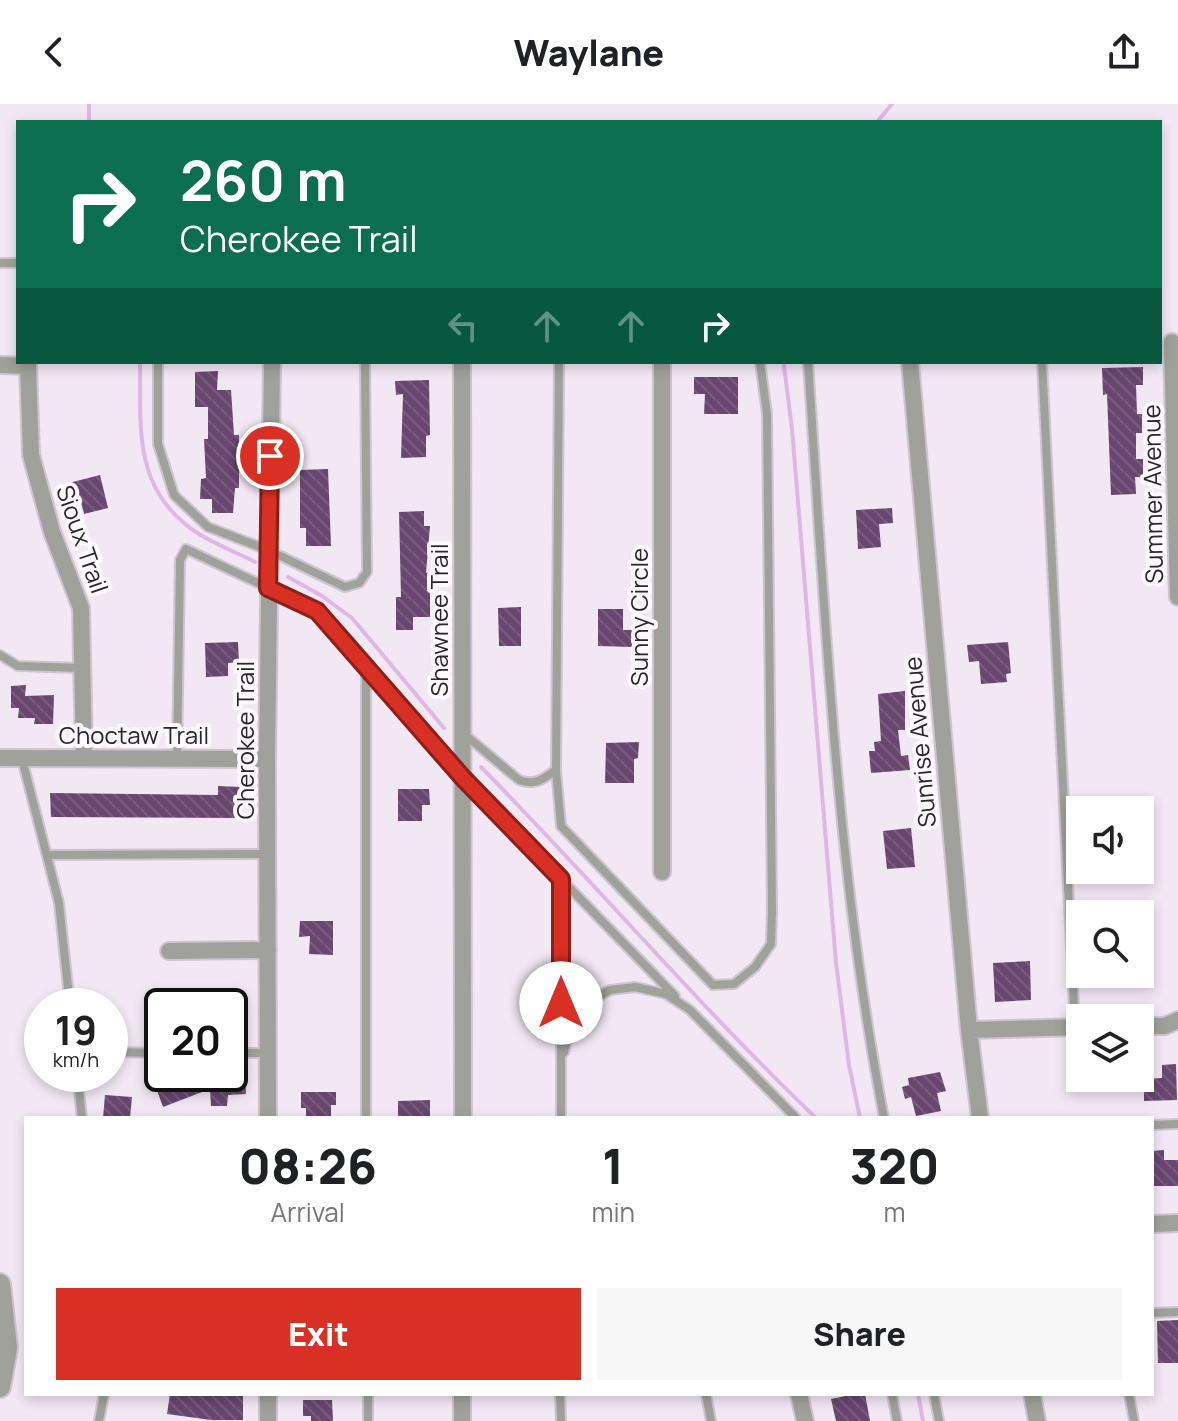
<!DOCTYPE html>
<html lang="en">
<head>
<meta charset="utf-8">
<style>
  :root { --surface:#fff; --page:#f6f6f6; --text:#202124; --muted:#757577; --accent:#d93025 }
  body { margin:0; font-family:Manrope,sans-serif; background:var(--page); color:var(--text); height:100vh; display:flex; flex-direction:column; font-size:30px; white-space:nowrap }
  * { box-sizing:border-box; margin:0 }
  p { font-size:26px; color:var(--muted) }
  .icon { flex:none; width:44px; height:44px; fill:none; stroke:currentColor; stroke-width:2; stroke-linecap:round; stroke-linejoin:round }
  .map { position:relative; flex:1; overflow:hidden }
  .drawer { position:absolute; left:24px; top:1012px; width:1130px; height:280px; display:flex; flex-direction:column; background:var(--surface); border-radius:0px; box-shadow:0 4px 12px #0003 }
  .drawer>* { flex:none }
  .top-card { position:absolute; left:16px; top:16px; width:1146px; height:244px; border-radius:0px; box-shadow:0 4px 12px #0003; background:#0b6e4f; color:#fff; overflow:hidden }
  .buttons { position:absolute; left:1066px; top:692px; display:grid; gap:16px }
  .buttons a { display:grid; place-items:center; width:88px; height:88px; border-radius:0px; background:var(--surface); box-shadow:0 4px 12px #0003; font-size:40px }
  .speed { position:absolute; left:24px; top:884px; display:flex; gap:16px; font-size:40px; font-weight:700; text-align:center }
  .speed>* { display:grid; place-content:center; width:104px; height:104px; border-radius:50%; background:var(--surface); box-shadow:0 4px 12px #0003; line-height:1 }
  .speed small { font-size:20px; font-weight:400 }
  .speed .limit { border:4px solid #111; border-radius:12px; background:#fff; color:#111 }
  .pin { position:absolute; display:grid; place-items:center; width:68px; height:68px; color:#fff; margin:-34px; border:4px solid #fff; border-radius:50%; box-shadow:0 2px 8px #0007 }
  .me { position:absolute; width:88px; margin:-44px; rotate:0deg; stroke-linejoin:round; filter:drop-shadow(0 0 6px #0008) }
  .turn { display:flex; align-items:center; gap:28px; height:168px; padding:0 32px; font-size:36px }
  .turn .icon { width:104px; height:104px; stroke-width:2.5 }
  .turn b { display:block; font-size:56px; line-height:68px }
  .lanes { display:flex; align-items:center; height:76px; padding:0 32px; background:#0003; justify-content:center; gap:40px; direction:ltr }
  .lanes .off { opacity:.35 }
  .eta { display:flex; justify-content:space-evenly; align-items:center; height:136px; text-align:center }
  .eta b { font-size:48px; font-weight:800; line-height:56px }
  .button { display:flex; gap:16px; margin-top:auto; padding:16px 32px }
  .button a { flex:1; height:92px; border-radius:0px; background:var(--accent); color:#fff; font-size:32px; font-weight:800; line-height:92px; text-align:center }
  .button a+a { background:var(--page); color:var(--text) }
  header { display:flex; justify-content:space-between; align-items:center; height:104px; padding:0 32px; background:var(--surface); font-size:36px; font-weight:800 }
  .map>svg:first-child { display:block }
</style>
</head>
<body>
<header><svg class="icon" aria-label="back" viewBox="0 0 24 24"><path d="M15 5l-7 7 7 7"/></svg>Waylane<svg class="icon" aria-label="share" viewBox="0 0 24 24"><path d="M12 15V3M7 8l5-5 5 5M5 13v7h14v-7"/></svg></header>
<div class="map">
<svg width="1178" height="1317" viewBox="0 0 1178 1317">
  <defs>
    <pattern id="building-back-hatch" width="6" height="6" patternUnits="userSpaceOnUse" patternTransform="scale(2)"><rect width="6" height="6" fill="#68466f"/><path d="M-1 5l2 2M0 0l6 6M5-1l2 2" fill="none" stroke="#795e7f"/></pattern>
  </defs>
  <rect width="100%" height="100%" fill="#f2e8f4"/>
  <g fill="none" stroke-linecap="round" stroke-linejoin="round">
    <path stroke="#dfb7e6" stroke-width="4" d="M89,0V18
      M877,18L892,0
      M140,258C141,318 133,377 184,419C203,436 232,446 255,458
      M784,262L792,325L836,859L849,961L860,1014
      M288,473L322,492L352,514L444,624
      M481,663C594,778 699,902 816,1014
      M918,1290L923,1317"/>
  </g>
  <path fill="url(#building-back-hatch)" d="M1143,263V281H1136L1137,310H1142V329H1136V355H1143V373H1135L1136,390L1111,391L1107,290L1103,291L1102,264Z
    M218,267L217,286H231L234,331H239V384H235L233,409H212V395H200L201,375L206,374L204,335H208V303H195V268Z
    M694,273H738V310H704L705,290H694Z
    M429,276L430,331L426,332V353L401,354L403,290L396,291L395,277Z
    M328,365L331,442H306V424H300V366Z
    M100,371L108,404L84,410L80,394L74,395L69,379Z
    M892,404L893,419L879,420L881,443L858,445L856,406Z
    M424,407V422H430L426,469L430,468V513H413V526H396V493H401L399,408Z
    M521,503V542H499L498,504Z
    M598,505H623V526H632V543L598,542Z
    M238,538L239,558L228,559V572L206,573L205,539Z
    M1008,538L1011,569L1006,570L1007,578L981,580L979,557L969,558L967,541Z
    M26,581L25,592L54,591L53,620H34L35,614H18L19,604H11V582Z
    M905,587V626H898L901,652L908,651L910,666L871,669L869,647H875L874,638L881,637L878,590Z
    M639,638L638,654L634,655V679H605L606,639Z
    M218,682L240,683L239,714L51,713L50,689L218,691Z
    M398,685H429L430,701H422V717H398Z
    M911,724L915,763L887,765L883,727Z
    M300,817H333V851L309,850L310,832L299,833Z
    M1030,857L1031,896L995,898L993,859Z
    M1176,960L1177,996L1144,997V975L1162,974V961Z
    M940,968L946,987L937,989L941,1007L916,1012L911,993L905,995L902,983L909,981L908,974Z
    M177,970H245L246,990L228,991L227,1002H211L210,985L163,1003L154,978Z
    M301,988H336V1001H331V1014H306V1004H301Z
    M105,991L132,993L130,1014H103Z
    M430,996V1012L398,1014V997Z
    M1164,1046V1056H1178V1082H1152V1047Z
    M1178,1216V1259H1158L1157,1217Z
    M170,1290H243V1316H211L167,1310Z
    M855,1290H865L870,1317H836L831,1295Z
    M303,1296H332L333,1317H311V1312H303Z"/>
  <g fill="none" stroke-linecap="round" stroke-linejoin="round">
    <g stroke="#cec5d0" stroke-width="12">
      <path id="service" d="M0,159H18
        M158,258V340L174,391L208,423L268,446L345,483L359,479L367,468L365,258
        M808,258C825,510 836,765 884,1014
        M1042,258L1075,923
        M0,551L18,562L81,564
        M463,629L519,676C535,682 543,675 556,666L559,258
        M177,654L180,456L186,445L317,507L463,674L561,775V1014
        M22,655L59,799L70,902
        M556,666L561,722L713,881L734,880L755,863L771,840L772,806L767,310L760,258
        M47,751L267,750
        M562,776L675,892
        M110,948L162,949
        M564,948L570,922L589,898L610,886L635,883L666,890L690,906L796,1014
        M230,949H268
        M77,970L82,1014
        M366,1014V563
        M1152,1021L1178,1020
        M1152,1209L1178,1208
        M368,1290V1317
        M560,1290L561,1317
        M706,1290L711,1317
        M892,1290L897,1317
        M934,1290L939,1317
        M1129,1290L1134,1317
        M99,1317L104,1290"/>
    </g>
    <g stroke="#cec5d0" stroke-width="20">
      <path id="minor" d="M1172,238L1178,493
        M462,258L463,1014
        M910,258L969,926L980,1014
        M0,261L28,262L31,351L52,428L81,504L84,654
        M0,654L267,655
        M662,768V258
        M169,847L268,846
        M1140,922H1165L1178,916
        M969,926L1080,923
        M268,1014L267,655L272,258
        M1152,1120L1178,1119
        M799,1290L805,1317
        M1032,1290L1037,1317
        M268,1317V1290
        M462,1317V1290"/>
    </g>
    <g stroke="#cec5d0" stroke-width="24">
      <path id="tertiary" d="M0,1180L7,1244L0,1283"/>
    </g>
    <use href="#service" stroke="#a0a19b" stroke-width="8"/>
    <use href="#minor" stroke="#a0a19b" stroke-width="16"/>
    <use href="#tertiary" stroke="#a0a19b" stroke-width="20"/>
  </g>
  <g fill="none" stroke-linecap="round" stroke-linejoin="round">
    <g stroke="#8d1f18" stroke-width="20">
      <path id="route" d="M270,352L268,484L317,507L463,674L561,775V899"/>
    </g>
    <use href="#route" stroke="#d93025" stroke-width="14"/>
  </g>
  <g text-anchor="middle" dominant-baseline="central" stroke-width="8" stroke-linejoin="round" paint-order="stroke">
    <g font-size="24" fill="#2a262a" stroke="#fdf7fe">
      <text transform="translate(1152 390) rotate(-91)">Summer Avenue</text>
      <text transform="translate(83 435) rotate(71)">Sioux Trail</text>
      <text transform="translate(638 513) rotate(-90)">Sunny Circle</text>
      <text transform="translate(438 516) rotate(-90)">Shawnee Trail</text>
      <text x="134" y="630">Choctaw Trail</text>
      <text transform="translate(244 636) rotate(-90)">Cherokee Trail</text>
      <text transform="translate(919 638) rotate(-95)">Sunrise Avenue</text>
    </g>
  </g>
</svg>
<div class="buttons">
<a><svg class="icon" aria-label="sound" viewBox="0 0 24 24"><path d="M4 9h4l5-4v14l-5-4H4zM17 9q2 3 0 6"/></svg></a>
<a><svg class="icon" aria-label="search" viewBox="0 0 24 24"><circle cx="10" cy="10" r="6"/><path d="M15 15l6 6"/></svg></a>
<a><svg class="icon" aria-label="layers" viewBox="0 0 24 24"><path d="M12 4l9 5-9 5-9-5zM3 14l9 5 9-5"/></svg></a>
</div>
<div class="speed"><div>19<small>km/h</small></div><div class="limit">20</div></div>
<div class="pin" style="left:270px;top:352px;background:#d93025"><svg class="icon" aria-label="arrive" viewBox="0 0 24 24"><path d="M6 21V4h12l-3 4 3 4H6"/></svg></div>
<svg class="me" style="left:561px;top:899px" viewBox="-20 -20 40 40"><circle r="19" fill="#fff"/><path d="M0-13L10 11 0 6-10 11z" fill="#d93025"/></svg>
<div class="top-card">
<div class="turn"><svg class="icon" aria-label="right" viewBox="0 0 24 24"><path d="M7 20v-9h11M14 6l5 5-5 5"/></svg><div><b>260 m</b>Cherokee Trail</div></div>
<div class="lanes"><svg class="icon off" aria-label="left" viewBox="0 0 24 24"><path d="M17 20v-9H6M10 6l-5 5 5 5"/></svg><svg class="icon off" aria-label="ahead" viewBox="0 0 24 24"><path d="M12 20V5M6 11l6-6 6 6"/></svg><svg class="icon off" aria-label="ahead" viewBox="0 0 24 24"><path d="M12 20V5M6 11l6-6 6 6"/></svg><svg class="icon" aria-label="right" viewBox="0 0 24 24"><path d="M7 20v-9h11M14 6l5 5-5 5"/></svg></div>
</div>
<section class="drawer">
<div class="eta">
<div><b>08:26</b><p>Arrival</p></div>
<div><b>1</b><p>min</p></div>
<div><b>320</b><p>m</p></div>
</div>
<div class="button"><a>Exit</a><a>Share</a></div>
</section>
</div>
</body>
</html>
